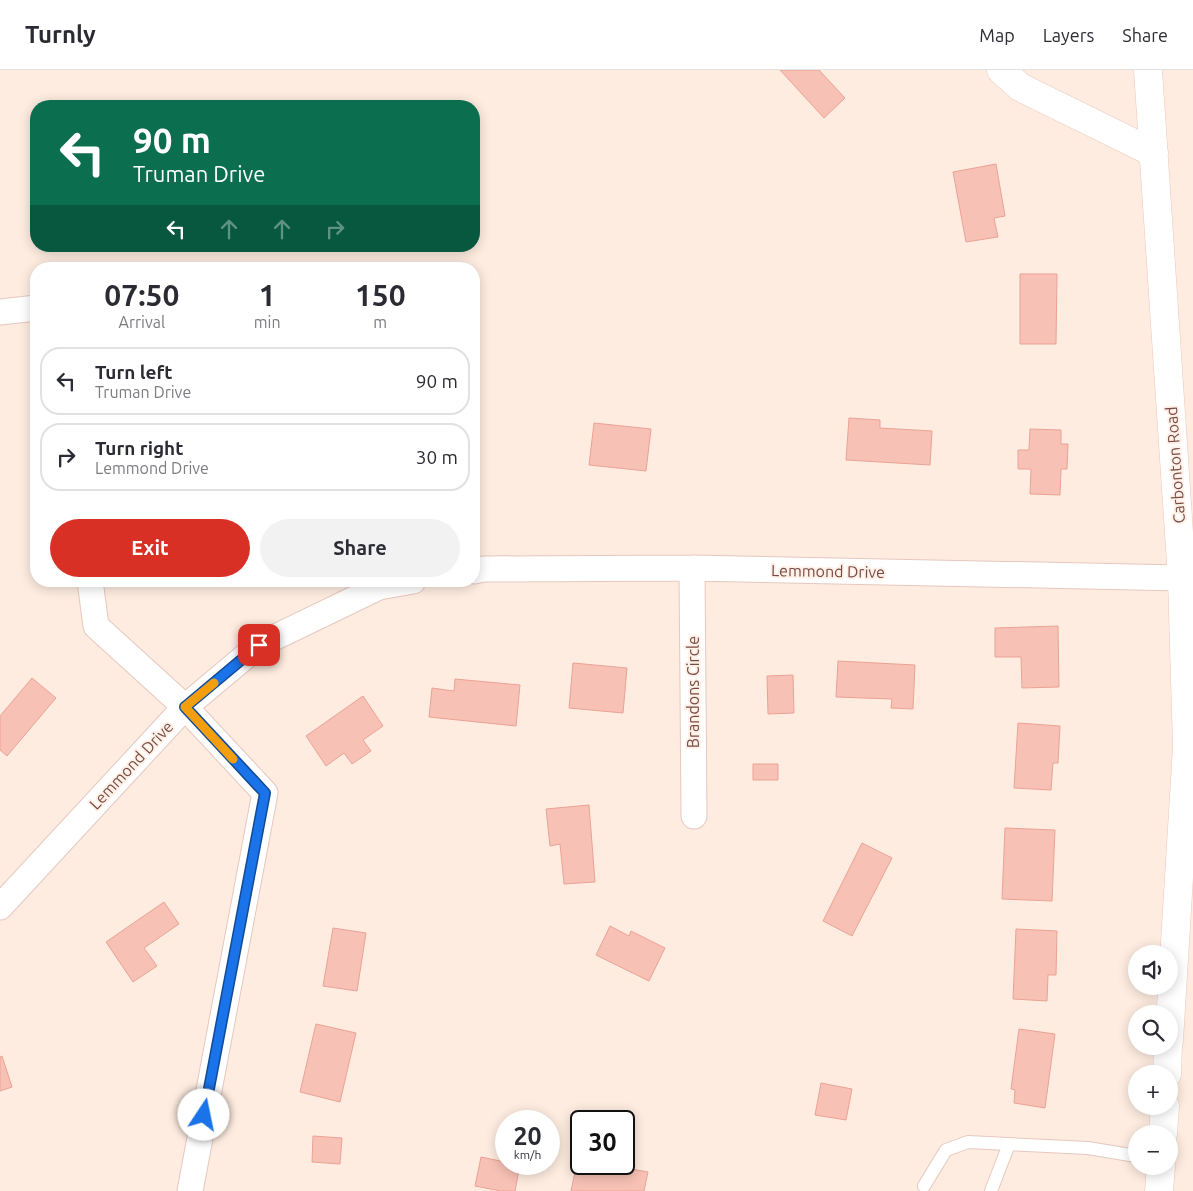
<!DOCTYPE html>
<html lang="en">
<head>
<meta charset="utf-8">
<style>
  :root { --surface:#fff; --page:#f2f2f3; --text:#2b2b33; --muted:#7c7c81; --line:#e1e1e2; --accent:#d93025 }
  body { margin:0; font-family:Ubuntu,sans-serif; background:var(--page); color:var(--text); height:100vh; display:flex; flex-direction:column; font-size:19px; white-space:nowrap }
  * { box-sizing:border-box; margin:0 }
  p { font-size:16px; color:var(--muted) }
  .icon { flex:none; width:28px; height:28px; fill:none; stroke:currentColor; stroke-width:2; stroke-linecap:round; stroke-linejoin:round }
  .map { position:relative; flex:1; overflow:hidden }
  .details { position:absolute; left:30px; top:192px; width:450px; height:325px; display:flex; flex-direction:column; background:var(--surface); border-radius:20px; box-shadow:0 2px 12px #0003 }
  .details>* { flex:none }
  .banner { position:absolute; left:30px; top:30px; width:450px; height:152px; border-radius:20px; box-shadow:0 2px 12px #0003; background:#0b6e4f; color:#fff; overflow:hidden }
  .buttons { position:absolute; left:1128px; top:875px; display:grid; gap:10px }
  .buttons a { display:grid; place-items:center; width:50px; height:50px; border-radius:50%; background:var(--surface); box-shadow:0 2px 12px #0003; font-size:25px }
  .speed { position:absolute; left:495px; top:1040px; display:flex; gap:10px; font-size:25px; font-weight:700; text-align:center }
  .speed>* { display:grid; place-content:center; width:65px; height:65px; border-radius:50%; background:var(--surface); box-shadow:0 2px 12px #0003; line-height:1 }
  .speed small { font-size:12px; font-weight:400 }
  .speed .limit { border:2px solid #111; border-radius:8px; background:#fff; color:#111 }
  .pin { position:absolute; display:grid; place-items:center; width:42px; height:42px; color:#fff; margin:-21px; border-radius:10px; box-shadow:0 2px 8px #0006 }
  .me { position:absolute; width:55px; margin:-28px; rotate:11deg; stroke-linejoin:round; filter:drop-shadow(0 0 4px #0008) }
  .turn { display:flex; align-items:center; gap:18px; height:105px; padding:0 20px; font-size:22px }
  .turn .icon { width:65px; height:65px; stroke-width:2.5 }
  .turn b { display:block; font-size:35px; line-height:42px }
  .lanes { display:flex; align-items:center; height:48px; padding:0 20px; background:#0003; justify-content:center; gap:25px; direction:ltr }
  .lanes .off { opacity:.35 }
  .eta { display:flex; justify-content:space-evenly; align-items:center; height:85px; text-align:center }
  .eta b { font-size:30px; font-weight:700; line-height:35px }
  .action { display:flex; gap:10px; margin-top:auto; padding:10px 20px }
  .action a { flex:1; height:58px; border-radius:30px; background:var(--accent); color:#fff; font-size:20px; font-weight:700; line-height:58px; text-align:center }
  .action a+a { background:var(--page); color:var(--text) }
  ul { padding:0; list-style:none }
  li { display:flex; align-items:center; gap:15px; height:68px; margin:0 10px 8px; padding:0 10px; border:2px solid var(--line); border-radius:20px }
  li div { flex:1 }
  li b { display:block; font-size:19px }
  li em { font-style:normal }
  header { display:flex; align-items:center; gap:30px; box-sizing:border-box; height:70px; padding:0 25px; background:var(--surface); border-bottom:1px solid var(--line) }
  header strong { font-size:24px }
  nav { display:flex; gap:28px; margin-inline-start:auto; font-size:18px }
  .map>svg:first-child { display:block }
</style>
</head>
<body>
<header>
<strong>Turnly</strong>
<nav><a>Map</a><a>Layers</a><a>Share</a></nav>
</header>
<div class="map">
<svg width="1193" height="1121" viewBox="0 0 1193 1121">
  <rect width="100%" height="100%" fill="#feece0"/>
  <path fill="#f7c1b5" stroke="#eba294" d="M780,0H819L845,28L824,48Z
    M996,94L1005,146L994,148L998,167L966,172L953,102Z
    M1020,204H1057L1056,274H1020Z
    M849,348L880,350V358L932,361L930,395L846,390Z
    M594,353L651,359L646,401L589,395Z
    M1030,359L1061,360V374H1068L1067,399H1061L1060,425L1030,424L1031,399H1018V380H1029Z
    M1058,556L1059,617L1022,618L1021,587H995V558Z
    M838,591L915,595L913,639L891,638L892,629L836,627Z
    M573,593L627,598L623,643L569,638Z
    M793,605L794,643L768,644L767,606Z
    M32,608L56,628L7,686L0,680V646Z
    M455,609L520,615L516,656L429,647L432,618L454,621Z
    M363,626L383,656L363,670L371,681L352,694L344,683L326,696L306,666Z
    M1018,653L1060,656L1058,693H1053L1051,720L1014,718Z
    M753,694H778V710H753Z
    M589,735L595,812L564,814L560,774L550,776L546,739Z
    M1005,758L1055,760L1052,831L1002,829Z
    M862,773L892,788L852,866L823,851Z
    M164,832L179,854L144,878L157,896L133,912L106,872Z
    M610,856L629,866L631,861L665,878L649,911L596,885Z
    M333,858L366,863L357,921L323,916Z
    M1016,859L1057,861L1056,905H1048L1047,931L1013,929Z
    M316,954L356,963L340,1032L300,1022Z
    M1019,959L1055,964L1045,1038L1014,1033L1015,1020L1011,1019Z
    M2,986L12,1017L0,1021V987Z
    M821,1013L852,1019L846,1050L815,1045Z
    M313,1066L342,1068L340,1094L312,1092Z
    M481,1087L520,1095L515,1121H501L475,1116Z
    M578,1088L581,1089V1094H604L648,1102L644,1121H571Z"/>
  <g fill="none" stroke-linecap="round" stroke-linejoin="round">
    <g stroke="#e5c8be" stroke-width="14">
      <path id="lane" d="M924,1116L946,1080L968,1072L1088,1078L1136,1086
        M991,1121L1009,1074"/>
    </g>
    <g stroke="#e5c8be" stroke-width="27">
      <path id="street" d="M0,242L36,238
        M692,498L694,746
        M474,501L484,499L692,498L1182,508
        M90,511L96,556L185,637L265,723L190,1121
        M0,837L185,637L259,575L379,517L413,511"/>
    </g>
    <g stroke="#ebc7ba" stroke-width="29">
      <path id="secondary" d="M1001,0L1020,17L1154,83
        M1148,0L1182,508L1187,677L1169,970
        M1167,1004L1168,976
        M1163,1064L1165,1036
        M1159,1121L1161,1096"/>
    </g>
    <use href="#lane" stroke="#fff" stroke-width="12"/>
    <use href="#street" stroke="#fff" stroke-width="25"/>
    <use href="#secondary" stroke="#fff" stroke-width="28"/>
  </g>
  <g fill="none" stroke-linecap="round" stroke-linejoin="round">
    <g stroke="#114b97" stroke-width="12">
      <path id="route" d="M204,1045L265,723L185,637L259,575"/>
    </g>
    <use href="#route" stroke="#1a73e8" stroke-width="9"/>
    <path stroke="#f59e0b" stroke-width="9" d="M214,613L185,637L233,689"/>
  </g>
  <g text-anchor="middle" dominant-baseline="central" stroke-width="4" stroke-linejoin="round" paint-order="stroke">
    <g font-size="16" fill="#784c45" stroke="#fff1e8">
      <text transform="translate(1175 395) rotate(-94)">Carbonton Road</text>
      <text transform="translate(828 501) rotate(1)">Lemmond Drive</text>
      <text transform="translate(693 622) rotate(-90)">Brandons Circle</text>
      <text transform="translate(131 695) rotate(-47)">Lemmond Drive</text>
    </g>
  </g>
</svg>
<div class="buttons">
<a><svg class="icon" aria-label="sound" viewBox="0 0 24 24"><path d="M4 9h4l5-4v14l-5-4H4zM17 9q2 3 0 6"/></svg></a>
<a><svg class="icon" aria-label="search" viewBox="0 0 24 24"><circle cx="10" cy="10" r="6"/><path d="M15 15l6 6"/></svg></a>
<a>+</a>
<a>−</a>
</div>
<div class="speed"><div>20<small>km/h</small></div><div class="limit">30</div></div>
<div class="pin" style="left:259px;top:575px;background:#d93025"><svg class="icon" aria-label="arrive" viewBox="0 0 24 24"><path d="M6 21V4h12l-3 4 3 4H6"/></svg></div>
<svg class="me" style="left:204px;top:1045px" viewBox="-20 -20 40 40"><circle r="19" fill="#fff"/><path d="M0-13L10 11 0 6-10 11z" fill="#1a73e8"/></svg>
<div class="banner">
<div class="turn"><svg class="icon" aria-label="left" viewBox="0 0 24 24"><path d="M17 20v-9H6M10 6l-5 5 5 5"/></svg><div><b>90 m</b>Truman Drive</div></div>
<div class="lanes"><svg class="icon" aria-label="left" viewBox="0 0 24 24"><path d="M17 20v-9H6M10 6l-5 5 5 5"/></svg><svg class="icon off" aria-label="ahead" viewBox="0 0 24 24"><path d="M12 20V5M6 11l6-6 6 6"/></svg><svg class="icon off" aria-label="ahead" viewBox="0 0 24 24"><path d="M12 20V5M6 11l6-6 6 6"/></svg><svg class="icon off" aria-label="right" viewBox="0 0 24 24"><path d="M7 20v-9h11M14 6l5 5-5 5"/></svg></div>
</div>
<section class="details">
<div class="eta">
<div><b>07:50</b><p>Arrival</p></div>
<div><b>1</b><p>min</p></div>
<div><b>150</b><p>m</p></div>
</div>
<ul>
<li><svg class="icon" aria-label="left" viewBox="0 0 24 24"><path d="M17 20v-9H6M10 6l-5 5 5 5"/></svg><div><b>Turn left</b><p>Truman Drive</p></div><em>90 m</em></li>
<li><svg class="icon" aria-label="right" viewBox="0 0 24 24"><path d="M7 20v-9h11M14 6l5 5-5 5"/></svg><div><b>Turn right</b><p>Lemmond Drive</p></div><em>30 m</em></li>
</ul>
<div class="action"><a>Exit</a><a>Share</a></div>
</section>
</div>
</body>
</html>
